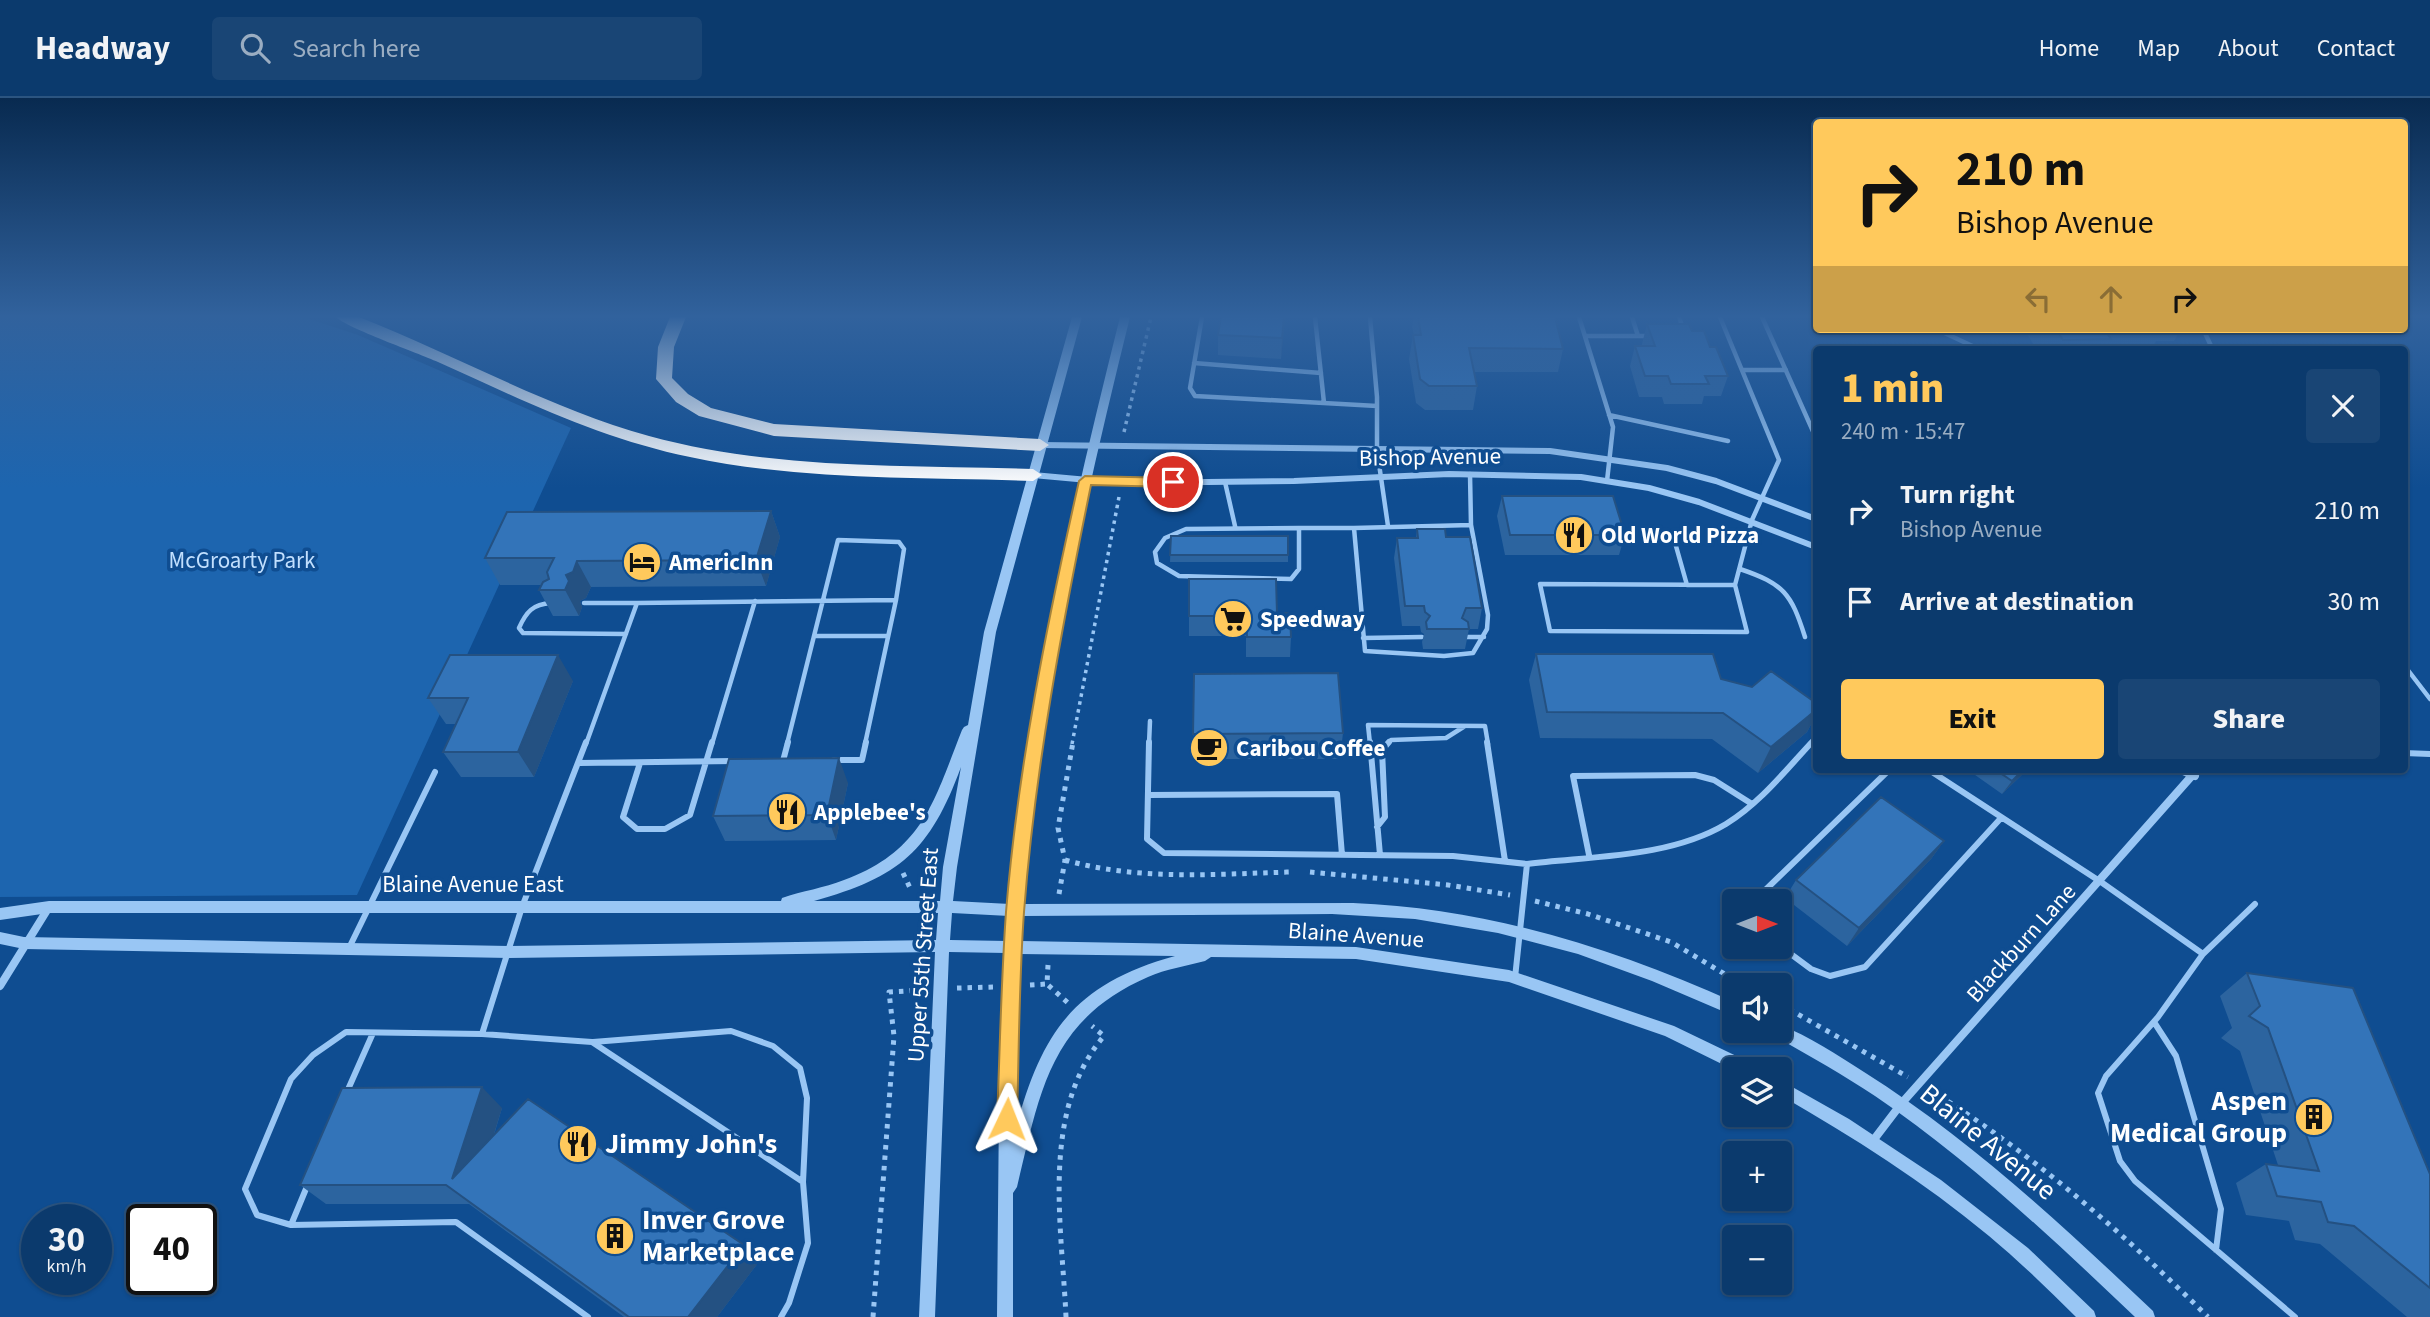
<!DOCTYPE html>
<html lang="en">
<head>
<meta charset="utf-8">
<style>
  :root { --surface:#0b3a6d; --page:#194575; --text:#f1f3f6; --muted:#9aadc2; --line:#2b5480; --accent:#ffc95c }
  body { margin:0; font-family:"Source Sans 3",sans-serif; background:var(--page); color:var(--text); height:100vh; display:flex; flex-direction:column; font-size:26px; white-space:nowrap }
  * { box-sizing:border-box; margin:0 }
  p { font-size:23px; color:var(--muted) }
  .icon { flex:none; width:38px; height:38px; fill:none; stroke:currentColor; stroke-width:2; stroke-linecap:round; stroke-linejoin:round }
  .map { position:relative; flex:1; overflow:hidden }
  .drawer { position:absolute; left:1813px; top:248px; width:595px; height:427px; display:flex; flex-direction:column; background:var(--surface); border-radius:7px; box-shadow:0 2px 5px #0004,0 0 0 2px var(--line) }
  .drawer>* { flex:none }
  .guide { position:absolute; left:1813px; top:21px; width:595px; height:214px; border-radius:7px; box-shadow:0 2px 5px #0004,0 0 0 2px var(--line); background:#ffc95c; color:#111; overflow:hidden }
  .needle { width:46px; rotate:90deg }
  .buttons { position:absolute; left:1722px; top:791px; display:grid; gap:14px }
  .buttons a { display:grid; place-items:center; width:70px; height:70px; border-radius:7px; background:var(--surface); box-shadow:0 2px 5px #0004,0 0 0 2px var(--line); font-size:35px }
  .speed { position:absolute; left:21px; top:1106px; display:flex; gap:14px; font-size:35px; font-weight:700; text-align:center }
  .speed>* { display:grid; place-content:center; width:91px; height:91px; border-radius:50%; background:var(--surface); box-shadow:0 2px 5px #0004,0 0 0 2px var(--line); line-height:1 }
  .speed small { font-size:18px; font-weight:400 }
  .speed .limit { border:4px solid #111; border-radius:10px; background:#fff; color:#111 }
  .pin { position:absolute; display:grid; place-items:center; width:60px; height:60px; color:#fff; margin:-30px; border:4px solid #fff; border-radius:50%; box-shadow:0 2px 7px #0007 }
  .me { position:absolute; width:77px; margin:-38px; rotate:2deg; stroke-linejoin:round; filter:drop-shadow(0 0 5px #0008) }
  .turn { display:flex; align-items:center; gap:24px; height:147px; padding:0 28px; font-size:32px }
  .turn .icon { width:91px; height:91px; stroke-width:2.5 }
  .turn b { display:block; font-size:49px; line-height:60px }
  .lanes { display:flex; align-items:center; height:66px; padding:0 28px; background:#0003; justify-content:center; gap:35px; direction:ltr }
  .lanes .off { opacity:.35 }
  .round { display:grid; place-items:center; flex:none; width:74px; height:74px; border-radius:7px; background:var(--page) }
  .overview { display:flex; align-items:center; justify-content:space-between; height:119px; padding:0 28px }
  h1 { font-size:42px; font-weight:800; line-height:52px; color:var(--accent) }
  .action { display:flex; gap:14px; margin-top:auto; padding:14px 28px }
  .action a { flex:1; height:80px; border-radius:7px; background:var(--accent); color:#111; font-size:28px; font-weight:800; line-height:80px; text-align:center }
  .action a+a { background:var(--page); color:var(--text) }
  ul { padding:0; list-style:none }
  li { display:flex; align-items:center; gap:21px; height:91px; padding:0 28px }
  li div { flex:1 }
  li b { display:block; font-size:26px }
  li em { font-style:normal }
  header { display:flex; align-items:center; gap:42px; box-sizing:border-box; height:98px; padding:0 35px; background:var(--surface); border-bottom:2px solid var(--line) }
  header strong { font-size:33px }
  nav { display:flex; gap:38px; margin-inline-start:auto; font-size:24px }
  .search { width:490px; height:63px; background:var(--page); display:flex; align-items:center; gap:18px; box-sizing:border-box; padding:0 24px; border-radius:7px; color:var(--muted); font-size:26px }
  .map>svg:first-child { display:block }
</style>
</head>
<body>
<header>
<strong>Headway</strong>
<div class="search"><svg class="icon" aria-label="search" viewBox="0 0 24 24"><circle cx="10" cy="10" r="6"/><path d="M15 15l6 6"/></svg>Search here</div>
<nav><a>Home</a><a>Map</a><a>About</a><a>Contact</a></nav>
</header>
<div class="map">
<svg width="2430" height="1219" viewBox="0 0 2430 1219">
  <rect width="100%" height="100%" fill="#0f4d91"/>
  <path fill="#1d65af" d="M0,219H303L358,237L571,330L357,797L0,799Z"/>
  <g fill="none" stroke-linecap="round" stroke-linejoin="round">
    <path stroke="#99c6f4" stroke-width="3.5" stroke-dasharray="3.5 4.5" stroke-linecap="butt" d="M1124,334L1151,219
      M1072,646L1119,399"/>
    <path stroke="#99c6f4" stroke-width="5" stroke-dasharray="4.5 6" stroke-linecap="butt" d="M1065,762C1139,783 1215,776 1291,774
      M1310,774L1448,787L1510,797
      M903,775L911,792
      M1059,796L1065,762L1058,730L1073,644
      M1535,803L1588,816L1671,844L1743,887
      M1048,867L1047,886L1068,905
      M1030,887L1047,886
      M957,890L994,889
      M1780,906L1908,979
      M1930,992C2033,1056 2122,1134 2208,1219
      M873,1219L894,938L889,894L924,892
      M1066,1219C1062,1128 1040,1013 1104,938L1092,928"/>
    <path stroke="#99c6f4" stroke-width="4.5" d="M1202,219L1190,290L1195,298L1377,308
      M1315,219L1324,305
      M1370,219L1377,299V352L1388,428
      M1579,219L1613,329L1607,383
      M1632,219L1638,238
      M1679,219L1684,233
      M1720,219L1779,362L1752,422L1735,487
      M1762,219L1816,340
      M1936,231L1981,252
      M2203,231L2213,252
      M1585,238H1651
      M1194,265L1321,275
      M1742,272H1786
      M1609,317L1728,343
      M1225,384L1235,428
      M1299,430V471L1291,481L1179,478L1157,465L1155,454L1165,440L1186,431Z
      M1299,430H1354L1365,553L1444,558L1473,555L1487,531L1488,517L1471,427
      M1354,430L1471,427L1470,376
      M1672,434L1687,487
      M1740,471C1784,486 1791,495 1805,539
      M1540,486L1735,487L1747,534L1550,533Z
      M551,505C533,506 526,514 519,530L523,535L626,536
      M584,505H637
      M814,538H888
      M1463,539H1484
      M1363,540L1422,539
      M2404,567L2430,601
      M586,646L637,505L896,502L865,646
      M712,646L755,503
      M787,646L838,442L899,444L904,451L896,502
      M1149,646L1150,623
      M1370,646L1368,627L1485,628L1488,646
      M1387,646L1391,642L1446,640L1465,628
      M1810,646L1816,640"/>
    <path stroke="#99c6f4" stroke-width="6" d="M1149,644L1147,741L1164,755L1453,758L1527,766L1515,880
      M1370,644L1380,757
      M1487,644L1505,763
      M2404,655L2430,656
      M834,662H862L866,644
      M783,663L788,644
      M579,665L734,663
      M640,665L623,719L637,731H665L690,717L712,644
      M1929,672L2101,784L2203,856L2158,919L2106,978L2098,995L2120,1063L2135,1083L2295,1219
      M1148,697L1337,696L1342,757
      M1377,729L1385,719L1382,652L1389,644
      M1589,757L1573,678L1695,677L1714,682L1752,706
      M1527,766C1591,758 1669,760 1726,726C1760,705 1785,673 1812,644
      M1754,803L1889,672
      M1780,848L1811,871L1830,878L1865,869L2001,720
      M349,850L435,674
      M2203,856L2255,806
      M2154,924L2176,958L2221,1111L2216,1152
      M482,936L522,809L586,644
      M593,944L731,933L773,948L800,970L807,1000L803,1084
      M346,996L373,935
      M291,1127L308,1086
      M588,1219L456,1124L291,1127L257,1117L245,1091L291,981L313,957L346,934L482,936L592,944L803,1084L808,1145L789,1205L781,1219"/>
    <path stroke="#99c6f4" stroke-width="6" d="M1040,347L1550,353L1667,370L1716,383L1816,421
      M1033,377L1121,385L1294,383L1449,376L1581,379L1649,390L1699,404L1816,449"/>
    <path stroke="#99c6f4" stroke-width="8" d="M2181,672L2195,678
      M0,888L49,809
      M1872,1044L1901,1006L2197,672"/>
    <path fill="#99c6f4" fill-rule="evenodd" d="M1072,219H1082L996,534L957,769L953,803L1010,806C1026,607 1072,412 1120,219H1130C1082,413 1038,607 1024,806L1353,805C1487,810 1613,850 1734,904V918L1652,883L1578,856L1498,835L1415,821L1332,816L1023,818L1021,843L1356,849L1509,872L1674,928L1753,966L1755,971L1734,972L1665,938L1509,884L1356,861L1211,859L1205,863C1186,868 1166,871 1148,879C1049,922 1040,995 1017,1089L1013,1095V1219H997L999,1007L1006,855L949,854L935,1219H919L935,854L509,860L24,851L0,846V834L24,839L509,848L936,842L938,815H49L0,822V810L49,803H781L782,800C802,793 824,790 844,782C923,753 934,703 962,632L964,629L968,627L984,534ZM961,669L943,769L940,803H814C900,779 930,753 961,669ZM952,815L1009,818L1007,843L950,842ZM1020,856L1175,858C1069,887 1039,940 1013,1041Z
      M1780,927C1809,938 1837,957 1864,974C1970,1041 2062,1127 2153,1213L2155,1219H2135C2052,1140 1969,1062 1875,998C1842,976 1808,957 1774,938L1772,933H1780Z
      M1780,982L1849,1021L1941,1082L2028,1150L2094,1213L2096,1219H2076C2048,1191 2020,1164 1989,1138C1924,1084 1853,1039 1780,997Z"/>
    <path fill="#fff" fill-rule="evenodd" d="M336,219H359C456,257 548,310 649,338C773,372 905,367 1033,371L1042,377L1033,383C919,379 802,383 690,359C601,341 520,301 438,264C418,255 347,230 336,219Z
      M670,219H686L674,249L672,280L688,296L711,310L774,326L1040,341L1049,347L1040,353L774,338L699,318L676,304L656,281L658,249Z"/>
  </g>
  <path fill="#2c649f" d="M1285,219L1281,261L1218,257V237Z
    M1414,219H1555L1563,251L1558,274H1474L1477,288L1473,312H1425L1416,305L1409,261L1413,237H1414L1412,229Z
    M1647,226L1692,233L1710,249L1728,278L1721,298H1704L1702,306H1664L1662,299H1639L1630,268L1635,248H1642V246Z
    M2024,231H2181L2174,243H2156L2153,248H2133L2131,252H2037Z
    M1502,398L1625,437L1619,457H1505L1497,418Z
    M771,413L780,439L766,488L591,489L586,500L580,503L582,509L579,518H553L539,492L542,487H500L485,460Z
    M1417,431L1446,439L1482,510L1478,531H1469L1465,551H1423L1422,544L1424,536L1421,534L1420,528H1402L1394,460L1397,440H1416Z
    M1171,438L1288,457V464H1170Z
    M1277,515L1291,539L1290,559H1246V538H1189V518Z
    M1536,556L1721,581L1816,605V617L1807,634L1758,675L1712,641L1540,640L1529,582Z
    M573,583L534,679H461L443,654L456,626H446L428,600Z
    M1343,635L1340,661H1194L1193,636Z
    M1968,672H2027L2002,696Z
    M848,685L836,742L725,743L713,718Z
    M1944,743L1931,761L1847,848L1785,800L1796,782Z
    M2247,875L2430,1076V1219H2407L2320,1146L2295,1142L2289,1123L2246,1117L2236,1085L2266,1066L2278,1067L2240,953L2221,940L2232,930L2220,898Z
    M502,1010L494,1037L744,1147L758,1165L717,1219H624L469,1106H326L300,1087Z"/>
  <path fill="#245182" d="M1284,219H1285L1281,261L1282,240Z
    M771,413L780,439L766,488L756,462Z
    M577,463L591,489L586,500L580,503L582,509L579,518L565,492L566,477Z
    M558,557L573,583L534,679L518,654Z
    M1816,612V617L1807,634L1758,675L1771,649Z
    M839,660L848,685L836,742L827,717Z
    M2023,672H2027L2002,696L2012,683Z
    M1944,743L1931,761L1847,848L1859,830Z
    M482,989L502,1010L474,1100L452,1081Z
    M744,1147L758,1165L717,1219H688Z"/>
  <path fill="#3374b9" stroke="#245182" stroke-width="2" d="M1221,219H1284L1282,240L1218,237Z
    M1418,219H1555L1563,251L1469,250L1477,288H1429L1420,281L1413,237H1421Z
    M1647,226H1689L1692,233H1704L1710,249H1716L1728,278H1705L1709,286H1671L1668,278H1645L1635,248H1655Z
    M2056,231H2104L2111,241L2063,242Z
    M1502,398H1613L1625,437H1510Z
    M771,413L756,462L577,463L573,474L566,477L569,483L565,492H539L543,484L549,481L547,474L554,460H485L507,414Z
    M1417,431H1445L1446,439H1470L1482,510H1466L1462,520L1468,524L1469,531H1427L1426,524L1430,518L1425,514L1424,508H1405L1397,440H1418Z
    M1171,438H1288V457H1170Z
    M1189,481H1276L1277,515H1290L1291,539H1247L1246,518H1189Z
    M1536,556H1713L1721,581L1752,589L1771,573L1816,605V612L1771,649L1723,615L1547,614Z
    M450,557H558L518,654H443L468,600H428Z
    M1338,575L1343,635L1193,636L1194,576Z
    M839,660L827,717L713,718L729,661Z
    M1996,672H2023L2012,683Z
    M1881,699L1944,743L1859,830L1796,782Z
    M2247,875L2353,890L2430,1076V1190L2354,1128L2328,1124L2321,1104L2277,1098L2266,1066L2319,1073L2268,930L2249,918L2260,908Z
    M482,989L452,1081L528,1001L744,1147L688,1219H629L446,1087H300L342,990Z"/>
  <linearGradient id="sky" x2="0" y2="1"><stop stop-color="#082a50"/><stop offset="0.56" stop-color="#31629d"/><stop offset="1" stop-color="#31629d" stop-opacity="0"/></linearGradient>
  <rect width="2430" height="390" fill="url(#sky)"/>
  <path fill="#ffc95c" stroke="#a6833c" stroke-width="2" d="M1085,378L1173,380L1180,384L1173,389L1091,387C1062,528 1035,670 1024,814C1019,883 1019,952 1017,1021L1014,1028L1007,1031L1000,1028L997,1021C1000,952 1001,883 1006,814C1018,668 1047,525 1079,383Z"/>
  <defs>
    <g id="restaurant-disc" transform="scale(2.0125)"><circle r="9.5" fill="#ffc95c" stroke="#0f4d91"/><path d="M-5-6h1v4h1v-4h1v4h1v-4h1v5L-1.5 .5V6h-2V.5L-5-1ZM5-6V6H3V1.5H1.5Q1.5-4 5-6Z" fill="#111"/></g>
    <g id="hotel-disc" transform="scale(2.0125)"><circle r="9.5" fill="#ffc95c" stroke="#0f4d91"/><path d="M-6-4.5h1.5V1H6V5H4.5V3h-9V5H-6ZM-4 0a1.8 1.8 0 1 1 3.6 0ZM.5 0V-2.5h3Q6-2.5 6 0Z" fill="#111"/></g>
    <g id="supermarket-disc" transform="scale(2.0125)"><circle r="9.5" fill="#ffc95c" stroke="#0f4d91"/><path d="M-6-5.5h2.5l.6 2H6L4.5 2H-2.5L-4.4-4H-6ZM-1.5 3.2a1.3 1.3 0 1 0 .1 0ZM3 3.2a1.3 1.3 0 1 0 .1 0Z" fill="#111"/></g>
    <g id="cafe-disc" transform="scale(2.0125)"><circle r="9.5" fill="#ffc95c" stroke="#0f4d91"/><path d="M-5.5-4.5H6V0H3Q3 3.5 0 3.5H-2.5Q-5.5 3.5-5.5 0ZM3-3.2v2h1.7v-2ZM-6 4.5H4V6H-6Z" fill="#111"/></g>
    <g id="building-disc" transform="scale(2.0125)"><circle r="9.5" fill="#ffc95c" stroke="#0f4d91"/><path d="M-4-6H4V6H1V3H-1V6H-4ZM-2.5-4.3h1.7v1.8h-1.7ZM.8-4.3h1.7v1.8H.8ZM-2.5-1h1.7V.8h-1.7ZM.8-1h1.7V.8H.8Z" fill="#111"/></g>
  </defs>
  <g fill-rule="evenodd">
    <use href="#restaurant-disc" x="1574" y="437"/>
    <use href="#hotel-disc" x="642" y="464"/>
    <use href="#supermarket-disc" x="1233" y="521"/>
    <use href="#cafe-disc" x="1209" y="650"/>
    <use href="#restaurant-disc" x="787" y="714"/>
    <use href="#building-disc" x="2314" y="1019"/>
    <use href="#restaurant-disc" x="578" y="1046"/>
    <use href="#building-disc" x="615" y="1138"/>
  </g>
  <g text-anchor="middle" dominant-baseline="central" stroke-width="7" stroke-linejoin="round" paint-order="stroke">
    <g font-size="23" fill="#fff" stroke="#0f4d91">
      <text transform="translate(1430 359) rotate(-1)">Bishop Avenue</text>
      <text x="473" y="786">Blaine Avenue East</text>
      <text transform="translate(1356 837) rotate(4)">Blaine Avenue</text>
      <text transform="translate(2021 845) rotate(-48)">Blackburn Lane</text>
      <text transform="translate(923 857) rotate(-86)">Upper 55th Street East</text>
    </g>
    <g font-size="23" font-weight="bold" fill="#fff" stroke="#0f4d91" text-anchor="start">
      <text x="1601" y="437">Old World Pizza</text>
      <text x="669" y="464">AmericInn</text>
      <text x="1260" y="521">Speedway</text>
      <text x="1236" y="650">Caribou Coffee</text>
      <text x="814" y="714">Applebee's</text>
    </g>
    <g font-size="23" fill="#c1dffe" stroke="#0f4d91">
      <text x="242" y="462">McGroarty Park</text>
    </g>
    <g font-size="28" font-weight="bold" fill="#fff" stroke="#0f4d91" text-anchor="start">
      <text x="2287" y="1003" text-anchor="end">Aspen<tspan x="2287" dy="32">Medical Group</tspan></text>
      <text x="605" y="1046">Jimmy John's</text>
      <text x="642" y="1122">Inver Grove<tspan x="642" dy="32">Marketplace</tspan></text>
    </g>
    <g font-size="28" fill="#fff" stroke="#0f4d91">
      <text transform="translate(1988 1044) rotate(39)">Blaine Avenue</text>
    </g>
  </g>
</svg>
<div class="buttons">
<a><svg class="needle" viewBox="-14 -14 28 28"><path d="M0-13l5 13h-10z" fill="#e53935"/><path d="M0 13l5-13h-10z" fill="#9aadc2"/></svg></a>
<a><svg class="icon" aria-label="sound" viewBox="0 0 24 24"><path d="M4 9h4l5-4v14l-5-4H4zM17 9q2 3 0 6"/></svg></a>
<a><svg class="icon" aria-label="layers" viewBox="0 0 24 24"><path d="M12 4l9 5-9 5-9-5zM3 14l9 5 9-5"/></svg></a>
<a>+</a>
<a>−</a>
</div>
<div class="speed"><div>30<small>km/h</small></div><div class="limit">40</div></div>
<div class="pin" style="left:1173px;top:384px;background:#d93025"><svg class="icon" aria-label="arrive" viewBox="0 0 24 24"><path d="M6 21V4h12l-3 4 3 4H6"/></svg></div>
<svg class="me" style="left:1007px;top:1021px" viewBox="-20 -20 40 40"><path d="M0-17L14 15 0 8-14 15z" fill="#ffc95c" stroke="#fff" stroke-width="4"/></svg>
<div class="guide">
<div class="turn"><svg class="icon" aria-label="right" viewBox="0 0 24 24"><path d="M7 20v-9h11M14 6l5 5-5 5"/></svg><div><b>210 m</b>Bishop Avenue</div></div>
<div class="lanes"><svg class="icon off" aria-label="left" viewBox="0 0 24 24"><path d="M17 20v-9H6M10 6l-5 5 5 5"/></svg><svg class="icon off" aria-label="ahead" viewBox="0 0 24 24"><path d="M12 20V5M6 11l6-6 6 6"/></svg><svg class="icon" aria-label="right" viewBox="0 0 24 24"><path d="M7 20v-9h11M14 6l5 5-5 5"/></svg></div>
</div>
<section class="drawer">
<div class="overview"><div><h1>1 min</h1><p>240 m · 15:47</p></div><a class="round"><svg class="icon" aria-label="close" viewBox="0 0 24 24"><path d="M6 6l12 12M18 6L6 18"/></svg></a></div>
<ul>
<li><svg class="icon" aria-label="right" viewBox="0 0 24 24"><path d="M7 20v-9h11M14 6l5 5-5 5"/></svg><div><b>Turn right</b><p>Bishop Avenue</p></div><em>210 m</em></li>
<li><svg class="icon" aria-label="arrive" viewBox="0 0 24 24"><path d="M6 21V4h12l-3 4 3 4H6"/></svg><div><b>Arrive at destination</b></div><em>30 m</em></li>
</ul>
<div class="action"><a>Exit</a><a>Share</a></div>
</section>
</div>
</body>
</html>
